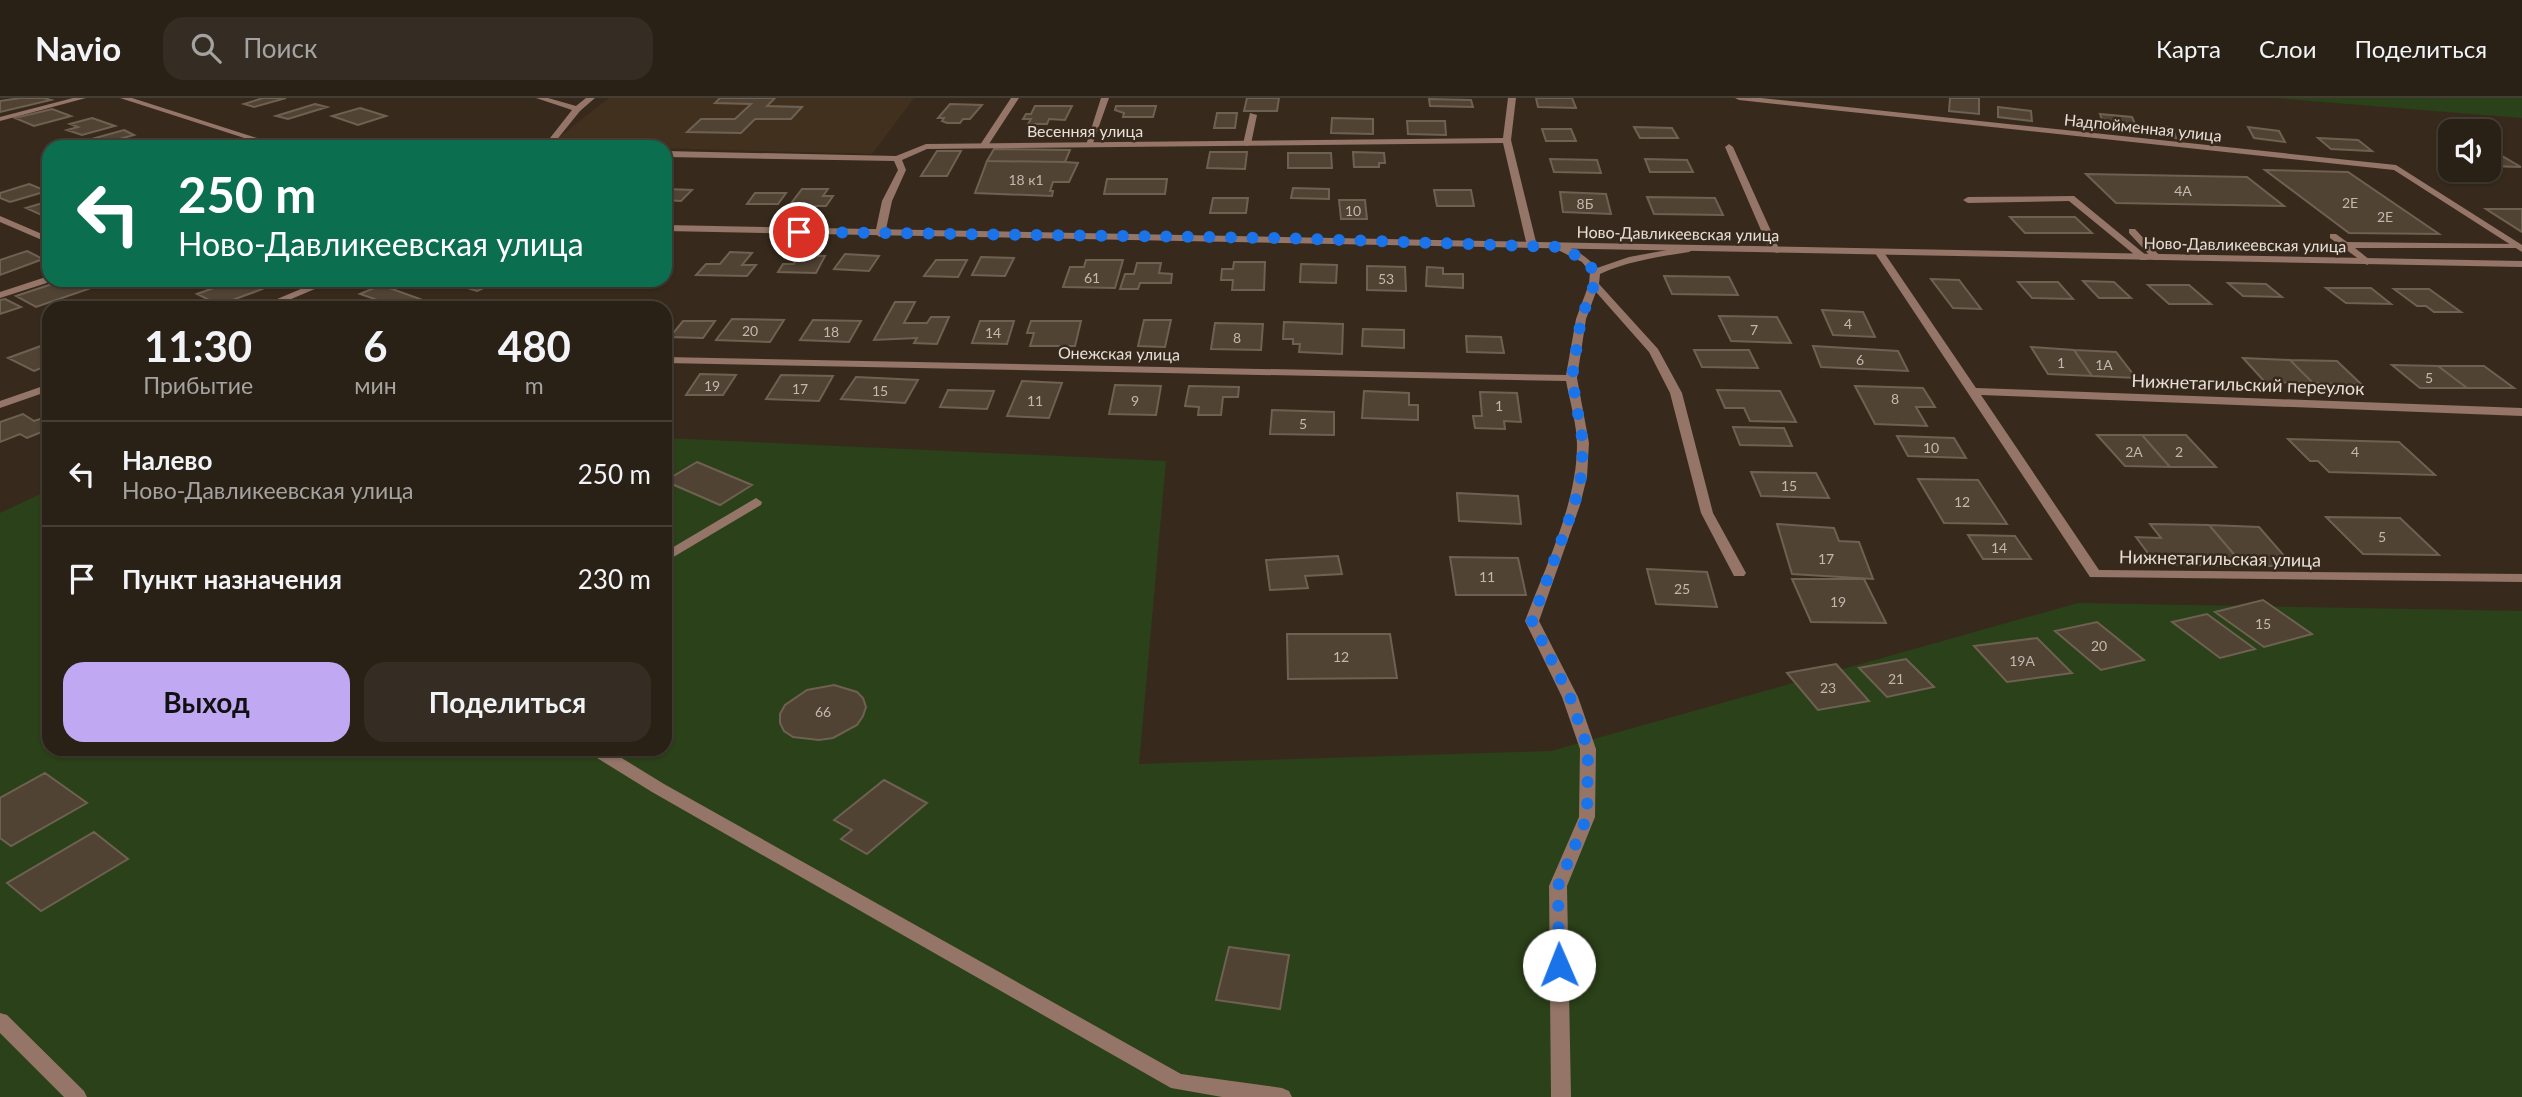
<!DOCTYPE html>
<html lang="ru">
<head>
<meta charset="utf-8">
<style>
  :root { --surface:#292016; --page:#352d23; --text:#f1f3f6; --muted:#a5a3a1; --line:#453e35; --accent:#c1a8f3 }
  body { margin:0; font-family:Lato,sans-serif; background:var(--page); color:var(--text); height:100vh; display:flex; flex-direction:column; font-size:26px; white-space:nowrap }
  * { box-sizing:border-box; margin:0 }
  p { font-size:23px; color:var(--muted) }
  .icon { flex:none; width:38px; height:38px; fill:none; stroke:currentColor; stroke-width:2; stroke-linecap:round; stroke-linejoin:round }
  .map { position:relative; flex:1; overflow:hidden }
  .panel { position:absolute; left:42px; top:203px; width:630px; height:455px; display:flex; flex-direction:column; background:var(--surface); border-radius:21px; box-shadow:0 2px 5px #0004,0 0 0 2px var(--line) }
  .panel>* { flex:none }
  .guide { position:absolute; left:42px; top:42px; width:630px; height:147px; border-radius:21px; box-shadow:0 2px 5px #0004,0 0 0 2px var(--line); background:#0b6e4f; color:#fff; overflow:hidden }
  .fabs { position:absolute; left:2438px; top:21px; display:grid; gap:14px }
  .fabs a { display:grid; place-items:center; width:63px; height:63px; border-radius:14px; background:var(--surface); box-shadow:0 2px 5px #0004,0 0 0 2px var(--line); font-size:35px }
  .pin { position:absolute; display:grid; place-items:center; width:60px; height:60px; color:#fff; margin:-30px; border:4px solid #fff; border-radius:50%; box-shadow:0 2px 7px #0007 }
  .me { position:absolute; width:77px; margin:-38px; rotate:359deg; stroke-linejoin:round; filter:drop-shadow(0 0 5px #0008) }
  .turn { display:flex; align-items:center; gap:24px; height:147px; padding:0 21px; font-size:32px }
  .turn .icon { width:91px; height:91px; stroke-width:2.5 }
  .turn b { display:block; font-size:49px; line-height:60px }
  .eta { display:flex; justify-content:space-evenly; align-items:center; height:119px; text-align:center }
  .eta b { font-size:42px; font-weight:700; line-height:49px }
  .cta { display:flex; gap:14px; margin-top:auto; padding:14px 21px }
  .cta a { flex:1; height:80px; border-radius:21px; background:var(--accent); color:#111; font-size:28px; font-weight:700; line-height:80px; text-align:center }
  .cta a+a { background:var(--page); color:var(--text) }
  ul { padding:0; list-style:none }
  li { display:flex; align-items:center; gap:21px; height:105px; padding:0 21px; border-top:2px solid var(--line) }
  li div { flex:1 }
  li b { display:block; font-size:26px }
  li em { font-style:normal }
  header { display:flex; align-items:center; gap:42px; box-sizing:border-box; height:98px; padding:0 35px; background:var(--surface); border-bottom:2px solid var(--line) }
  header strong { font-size:33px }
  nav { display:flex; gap:38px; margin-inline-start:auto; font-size:24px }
  .search { width:490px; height:63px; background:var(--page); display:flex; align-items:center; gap:18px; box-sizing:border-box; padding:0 24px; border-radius:21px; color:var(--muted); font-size:26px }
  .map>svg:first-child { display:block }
</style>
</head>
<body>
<header>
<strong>Navio</strong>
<div class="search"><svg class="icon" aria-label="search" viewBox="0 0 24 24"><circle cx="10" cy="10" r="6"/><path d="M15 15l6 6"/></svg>Поиск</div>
<nav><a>Карта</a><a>Слои</a><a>Поделиться</a></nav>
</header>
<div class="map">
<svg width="2522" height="999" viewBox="0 0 2522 999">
  <rect width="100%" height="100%" fill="#372a1d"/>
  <path fill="#41301d" d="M609,0H914L872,56L549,47Z"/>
  <path fill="#2b4119" d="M2275,0H2522V20Z
    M665,340L1166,363L1139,666L1551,653L2078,505L2522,513V999H0V415L49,392V651H665Z"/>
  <path fill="#504334" stroke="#6f6151" stroke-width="2" d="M21,0H44L51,2L0,14V3Z
    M263,0H286L254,9L244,6Z
    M720,0H775L767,8L802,9L791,21H755L741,35L687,34L701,21H735L751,6L715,5Z
    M1247,0H1279L1277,13H1244Z
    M1536,0H1572L1576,10L1538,9Z
    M1950,0H1979V16L1949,13Z
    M1429,1L1471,2L1473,9L1430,8Z
    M315,6L327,9L288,21L276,18Z
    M950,6L982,7L970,21H963L960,25H947L942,23L944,20H938Z
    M1035,8H1072L1065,22L1049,21L1047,26H1028L1031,21H1023L1026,16H1031Z
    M1116,8H1156L1153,19H1123L1124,15L1115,12Z
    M1998,9L2031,13L2032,23L1998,19Z
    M360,10L386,18L358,27L332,18Z
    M52,11L71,18L34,28L15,20Z
    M1217,15H1237L1235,30H1214Z
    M2100,16L2132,19L2137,30L2104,27Z
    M92,20L115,28L82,37L67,32L78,29L70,26Z
    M1332,20L1373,21V36L1331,35Z
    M1407,23H1445L1446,37L1408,36Z
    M2144,27L2173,30L2176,40L2147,36Z
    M1634,29L1672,30L1678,40H1640Z
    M2248,29L2279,33L2285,44L2254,40Z
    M1542,31H1571L1576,43H1546Z
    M124,32L134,37L105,45L95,40Z
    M2318,40L2358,42L2372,53L2331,51Z
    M994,51L1070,52L1065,64L987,63Z
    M937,53H961L947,78H921Z
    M1210,54H1247L1245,71L1207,70Z
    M1353,54L1384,55L1385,65H1379V69H1354Z
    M1288,55H1331L1332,70H1288Z
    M2488,58H2502L2521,69L2488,68Z
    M1550,61L1597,62L1601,75L1554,74Z
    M1645,61L1687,62L1693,74H1650Z
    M987,63L1065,64L1078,65L1069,84H1053L1050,93H1053L1052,98L975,95Z
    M2265,72L2348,74L2439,136L2349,135Z
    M2086,76L2247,79L2284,108L2116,105Z
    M1107,81H1167L1165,96H1104Z
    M29,86L47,93L10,104L0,100V95Z
    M1293,90L1329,91V101L1291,100Z
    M667,91L692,92L681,103L665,102Z
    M802,91H828L823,98H833L826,108H789Z
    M1434,92H1471L1474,108H1437Z
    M1560,94L1606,96L1611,116L1563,114Z
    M755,95H786L778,106H747Z
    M1647,99L1715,100L1723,117L1654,116Z
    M1213,100H1248L1246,115H1210Z
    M1339,102H1365L1367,121H1341Z
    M49,103V118L46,119L26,110Z
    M2486,111H2522V134Z
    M2010,119H2075L2092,135H2025Z
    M27,153L43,161L0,177V162Z
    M730,154L752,155L742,167H756L747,178L696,177L706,166H720Z
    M845,156L879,158L869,173L834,171Z
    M798,157L825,158L816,175L778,174L783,166H794Z
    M981,159L1014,160L1005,178L972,177Z
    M936,162H967L958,179L924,178Z
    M1086,162H1123L1115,190L1063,189L1070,169H1084Z
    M1234,164H1265L1264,192H1232L1233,182H1221L1222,171H1233Z
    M1137,165H1161L1159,175L1172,176L1171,185H1140L1138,191H1120L1125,176H1134Z
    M1301,166L1337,167L1336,185L1300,184Z
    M1367,168L1405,169L1406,193L1367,192Z
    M1427,169L1443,170V176H1463V190L1426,188Z
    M1664,178L1729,179L1738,197L1672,196Z
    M1931,181L1959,182L1981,211L1953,210Z
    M64,182H94L103,186L36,209L16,198Z
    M236,182H248L265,190L219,207L197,196Z
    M502,182L477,193L454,186L457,182Z
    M2083,183L2114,184L2131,200H2099Z
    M2018,184H2058L2073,201L2032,200Z
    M2228,185L2266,186L2282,199L2243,198Z
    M381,187L434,206L425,210H400L360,196Z
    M2148,187H2189L2211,206H2169Z
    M2326,190H2371L2391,206L2346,205Z
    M2394,191H2429L2461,214H2434L2426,208H2417Z
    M5,201L21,209L0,216V202Z
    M340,202L361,210H321Z
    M541,202H577L570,210H533Z
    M895,204H915L904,225H927L931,219H949L937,246L914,245L917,240L874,242Z
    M1822,212L1863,214L1875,239L1833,237Z
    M1719,218L1777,219L1791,245L1731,243Z
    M732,221L784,222L770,244L716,242Z
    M813,222L861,223L849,244L800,242Z
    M1144,222H1171L1165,249L1138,248Z
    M683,223H715L703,240L670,239Z
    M980,223H1014L1007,246L972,245Z
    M1031,223H1081L1075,248H1030L1034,235H1027Z
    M1284,224L1343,226L1342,256L1299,254L1300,246H1293V241H1283Z
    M1215,225L1263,226L1261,252L1211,251Z
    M1363,231L1404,232V250L1362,248Z
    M1466,238L1501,239L1504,255L1467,254Z
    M49,245V267L34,273L8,260Z
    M1813,248L1898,253L1908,273L1821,269Z
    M2031,249L2074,252L2092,278L2048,276Z
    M1694,252H1749L1758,270L1702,269Z
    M2074,252L2116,254L2136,280L2092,278Z
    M2243,260L2290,262L2313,285L2265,284Z
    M2290,262L2337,263L2362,287L2313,285Z
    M2392,267L2438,268L2467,290H2420Z
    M2438,268H2484L2514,290H2467Z
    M700,276L736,277L723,297H686Z
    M781,277L833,278L819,303L766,301Z
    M856,279L918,282L905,305L841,301Z
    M1022,283L1062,285L1049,320L1007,318Z
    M1115,287L1161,288L1156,317L1109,316Z
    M1189,288L1239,289L1238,299H1223L1221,317H1198L1199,309L1185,308Z
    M1855,288L1923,290L1935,309H1916L1927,328L1875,326Z
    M948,292L994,293L987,311L940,309Z
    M1717,292L1780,293L1796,324L1750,323L1744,310H1725Z
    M1364,293L1409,295V307H1418V322L1362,320Z
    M1480,294L1517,295L1521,324L1504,323L1505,331L1475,330L1473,318H1482Z
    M1272,312L1334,314V337L1270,336Z
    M23,316L34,323L43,320L49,323V331L27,340L20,336L0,344V324Z
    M1733,329L1784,330L1792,348L1740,347Z
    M2097,337H2142L2170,369L2125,368Z
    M2142,337H2186L2216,369H2170Z
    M1897,338L1954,340L1966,360L1908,358Z
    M2288,341L2399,344L2435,377L2329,374L2318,363H2310Z
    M697,364L752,387L720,407L665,383Z
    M1751,374L1816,375L1829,400L1761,398Z
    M1918,381L1978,382L2007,426L1944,425Z
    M1457,395L1518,398L1521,426L1459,423Z
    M2326,419L2400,420L2439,457L2363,456Z
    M1777,426L1834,430L1839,443L1859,444L1873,481L1792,476Z
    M2150,426L2209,427L2244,468L2156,466L2136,439L2161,440Z
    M2209,427L2259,429L2293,468H2244Z
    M1968,437L2015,438L2031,461H1983Z
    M1338,458L1342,476L1305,478L1308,490L1270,492L1266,462Z
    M1450,459L1518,460L1526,497H1456Z
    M1647,471L1707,474L1717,509L1656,506Z
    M1792,481H1864L1886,525L1811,524Z
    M2263,502L2312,536L2264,549L2215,514Z
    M2207,516L2255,551L2220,560L2172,524Z
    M2097,524L2144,562L2101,572L2055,533Z
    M1287,536H1390L1397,580L1288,581Z
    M2037,540L2072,575L2007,584L1974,548Z
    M1906,561L1934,589L1887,599L1859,570Z
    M1836,566L1869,603L1818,612L1787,575Z
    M834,587L857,594L863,600L866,609L863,618L857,627L833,640L819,642L793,639L784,633L780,625V616L785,607L807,592Z
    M45,675L87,705L11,748L0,740V700Z
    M884,682L927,705L867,756L841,741L852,732L834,722Z
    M94,734L128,761L41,813L7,785Z
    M1229,849L1289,857L1280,911L1216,902Z"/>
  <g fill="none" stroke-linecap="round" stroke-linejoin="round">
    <path fill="#947568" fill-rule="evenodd" d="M1011,0H1019L987,49H981L980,47Z
      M1101,0H1109L1093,45L1086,47Z
      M1250,15L1257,17L1251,46L1247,48L1243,46Z
      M2074,98L2147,158V162H2141L2069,103L1968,105L1963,102L1968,99Z
      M2129,131H2135L2160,158V162H2154L2129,135Z
      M2330,136H2336L2347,144L2518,146L2521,147L2522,150H2355L2370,162L2372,164L2367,167L2330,140Z"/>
    <path fill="#947568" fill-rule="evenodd" d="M73,0H86L0,23V19Z
      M536,0H548L576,8L586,0H595L580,13L551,49H543L572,12Z
      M1508,0H1516L1511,42L1537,148L1532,151L1527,148L1503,45L927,51L902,62L906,72L892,103L885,136L880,139L875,136L882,103L898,72L894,63L665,59V53L896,58L926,46L1503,40Z
      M1735,0H1761L2396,67L2522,147V154L2394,72L1739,2Z
      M1729,46L1733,49L1780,153L1778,155L1770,153L1725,49Z
      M0,118L49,139V145L0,124Z
      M1556,147C1570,146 1587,159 1597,170L1629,159L1689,148L1694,151L1689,154C1658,159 1628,163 1600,176L1599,186L1658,251L1682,295L1713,415L1746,475L1744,478H1734L1701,415L1670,295L1649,254L1596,194L1586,221L1577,280L1589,345L1587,379L1580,407L1539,523L1578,599L1596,651L1595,719L1567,788L1571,999H1551L1549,788L1579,719L1580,651L1562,599L1525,523C1545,469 1577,406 1577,347C1577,327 1570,304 1566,283L665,265V259L1566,277L1576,221L1589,186L1590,174L1582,164L1556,151Z
      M1877,153H1883L1976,290L2522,310V318L1981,297L2099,472L2522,476V484L2090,479L1875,155Z
      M49,178V182L53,183L0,200V194Z
      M322,182H336L270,210H256Z
      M49,286V293L0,310V303Z
      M756,400L762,404L761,407L665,464V454Z
      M587,651H607L664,686L1181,976L1282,990L1289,993L1292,999H1222L1171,990L652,694L589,655Z
      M0,915L7,917L84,993L87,999H64L0,935Z"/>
    <path fill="#947568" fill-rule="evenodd" d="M120,0H132L285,49H272Z
      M665,127L2522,163V169L665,133Z"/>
  </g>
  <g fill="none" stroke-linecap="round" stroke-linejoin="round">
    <path stroke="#1a73e8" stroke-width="12" stroke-dasharray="0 21.6" d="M799,134L1281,140L1559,149L1585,162L1595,174L1594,187L1581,221L1572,280L1583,345L1581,379L1574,408L1532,523L1570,599L1588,651L1587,719L1558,788L1559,867"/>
  </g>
  <g text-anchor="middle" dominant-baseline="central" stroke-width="5" stroke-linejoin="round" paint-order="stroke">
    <g font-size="14" fill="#c1b8ae">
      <text x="1026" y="81">18 к1</text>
      <text x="2183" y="92">4А</text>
      <text x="2350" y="104">2Е</text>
      <text x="1585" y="105">8Б</text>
      <text x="1353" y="112">10</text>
      <text x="2385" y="118">2Е</text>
      <text x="1092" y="179">61</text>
      <text x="1386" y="180">53</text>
      <text x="1848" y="225">4</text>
      <text x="1754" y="231">7</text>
      <text x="750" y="232">20</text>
      <text x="831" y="233">18</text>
      <text x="993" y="234">14</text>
      <text x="1237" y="239">8</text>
      <text x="1860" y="261">6</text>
      <text x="2061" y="264">1</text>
      <text x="2104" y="266">1А</text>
      <text x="2429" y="279">5</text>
      <text x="712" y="287">19</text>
      <text x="800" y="290">17</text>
      <text x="880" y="292">15</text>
      <text x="1895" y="300">8</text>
      <text x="1035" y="302">11</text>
      <text x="1135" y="302">9</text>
      <text x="1499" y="307">1</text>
      <text x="1303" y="325">5</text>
      <text x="1931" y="349">10</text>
      <text x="2134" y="353">2А</text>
      <text x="2179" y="353">2</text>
      <text x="2355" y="353">4</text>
      <text x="1789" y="387">15</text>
      <text x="1962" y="403">12</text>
      <text x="2382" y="438">5</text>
      <text x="1999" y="449">14</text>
      <text x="1826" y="460">17</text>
      <text x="1487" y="478">11</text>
      <text x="1682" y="490">25</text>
      <text x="1838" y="503">19</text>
      <text x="2263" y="525">15</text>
      <text x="2099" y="547">20</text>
      <text x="1341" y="558">12</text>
      <text x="2022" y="562">19А</text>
      <text x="1896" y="580">21</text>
      <text x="1828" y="589">23</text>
      <text x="823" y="613">66</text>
    </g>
    <g font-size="16" fill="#e7dfd6" stroke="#372a1d">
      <text transform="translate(2143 29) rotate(6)">Надпойменная улица</text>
      <text x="1085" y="32">Весенняя улица</text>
      <text transform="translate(1678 135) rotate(1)">Ново-Давликеевская улица</text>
      <text transform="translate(2245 146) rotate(1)">Ново-Давликеевская улица</text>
      <text transform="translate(1119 255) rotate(1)">Онежская улица</text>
    </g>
    <g font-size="18" fill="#e7dfd6" stroke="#372a1d">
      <text transform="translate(2248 286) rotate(2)">Нижнетагильский переулок</text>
      <text transform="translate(2220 460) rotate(1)">Нижнетагильская улица</text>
    </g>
  </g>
</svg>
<div class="fabs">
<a><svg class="icon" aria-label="sound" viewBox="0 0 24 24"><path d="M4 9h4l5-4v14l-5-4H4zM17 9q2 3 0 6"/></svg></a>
</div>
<div class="pin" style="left:799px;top:134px;background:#d93025"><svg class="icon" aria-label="arrive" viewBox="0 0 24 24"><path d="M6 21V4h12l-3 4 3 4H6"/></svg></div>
<svg class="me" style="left:1559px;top:867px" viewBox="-20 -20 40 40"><circle r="19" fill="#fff"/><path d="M0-13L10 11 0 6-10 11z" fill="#1a73e8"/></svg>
<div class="guide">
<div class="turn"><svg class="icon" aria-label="left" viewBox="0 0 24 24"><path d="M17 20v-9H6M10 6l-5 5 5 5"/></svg><div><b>250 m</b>Ново-Давликеевская улица</div></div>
</div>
<section class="panel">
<div class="eta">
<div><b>11:30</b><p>Прибытие</p></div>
<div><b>6</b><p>мин</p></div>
<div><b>480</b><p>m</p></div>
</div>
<ul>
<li><svg class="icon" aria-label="left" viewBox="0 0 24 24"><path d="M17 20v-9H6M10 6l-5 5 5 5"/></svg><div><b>Налево</b><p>Ново-Давликеевская улица</p></div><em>250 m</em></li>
<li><svg class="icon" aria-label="arrive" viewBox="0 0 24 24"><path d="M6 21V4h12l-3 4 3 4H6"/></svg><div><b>Пункт назначения</b></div><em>230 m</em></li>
</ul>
<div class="cta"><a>Выход</a><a>Поделиться</a></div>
</section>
</div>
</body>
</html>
